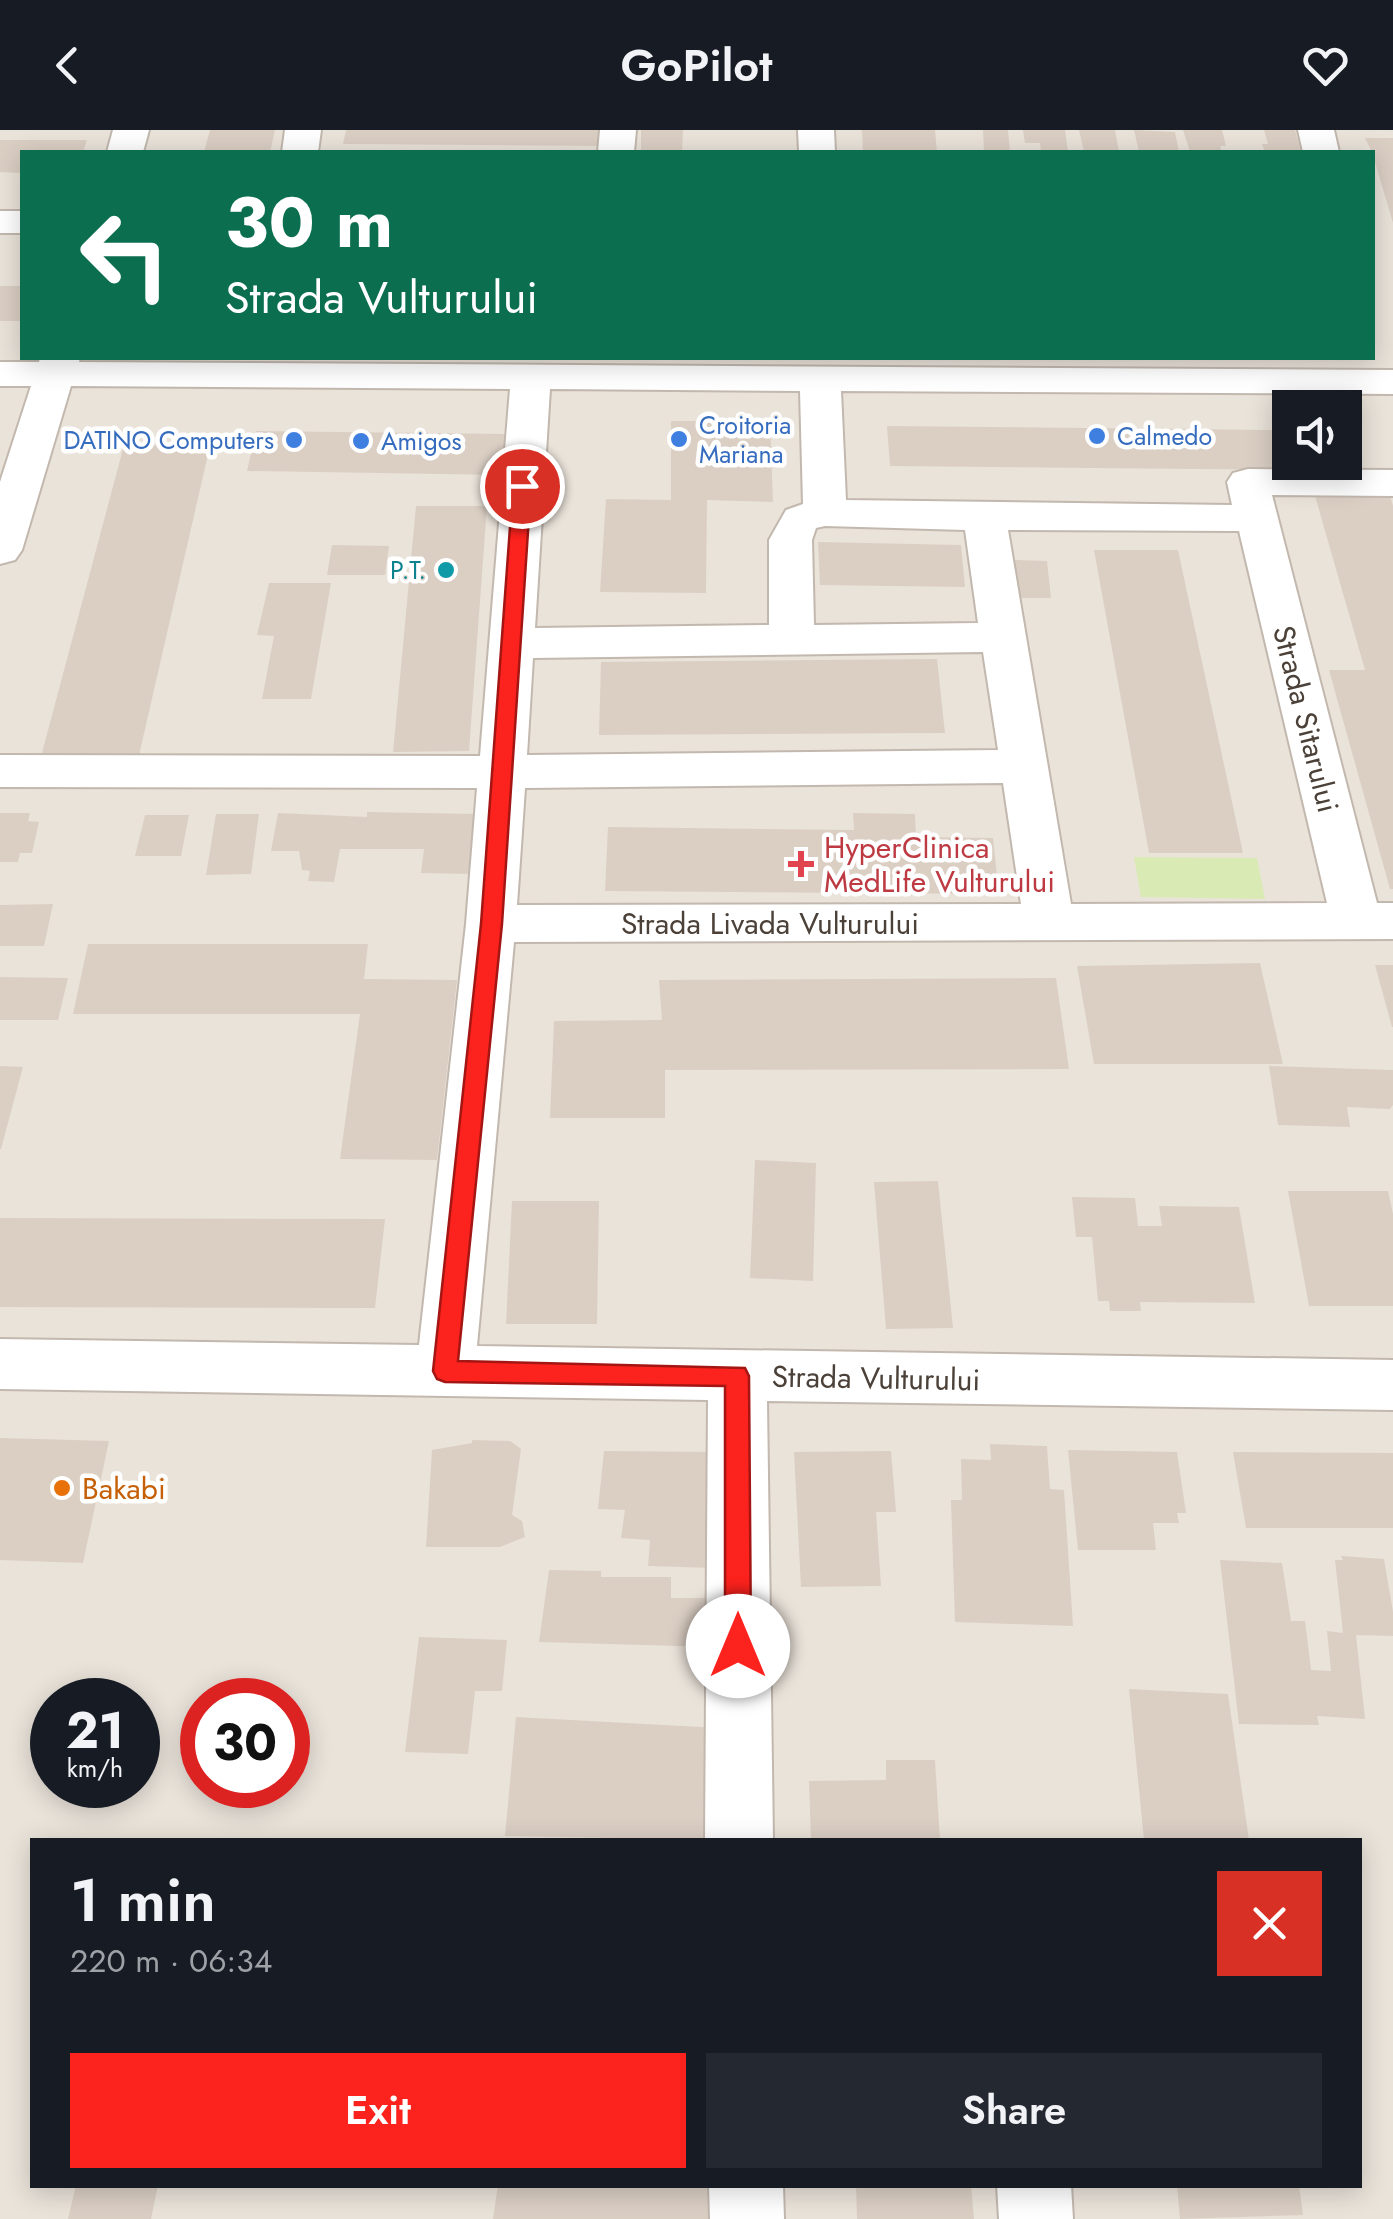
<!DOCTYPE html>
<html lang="en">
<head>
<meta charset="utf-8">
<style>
  :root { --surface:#171b24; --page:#242831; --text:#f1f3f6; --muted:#9ea1a6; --accent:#fc221d }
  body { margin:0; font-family:Jost,sans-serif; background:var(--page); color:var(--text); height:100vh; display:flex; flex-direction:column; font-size:38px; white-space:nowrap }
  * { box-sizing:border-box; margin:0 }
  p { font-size:32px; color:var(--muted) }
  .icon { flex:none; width:55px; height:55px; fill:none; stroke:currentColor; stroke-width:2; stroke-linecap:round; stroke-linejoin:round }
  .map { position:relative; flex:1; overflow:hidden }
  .panel { position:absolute; left:30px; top:1708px; width:1332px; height:350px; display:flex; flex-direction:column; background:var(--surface); border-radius:0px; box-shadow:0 5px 25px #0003 }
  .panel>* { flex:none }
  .guide { position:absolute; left:20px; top:20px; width:1355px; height:210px; border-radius:0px; box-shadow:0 5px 25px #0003; background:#0b6e4f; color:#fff; overflow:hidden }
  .fabs { position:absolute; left:1272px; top:260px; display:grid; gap:20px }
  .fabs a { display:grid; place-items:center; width:90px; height:90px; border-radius:0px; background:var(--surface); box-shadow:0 5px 25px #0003; font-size:50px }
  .speed { position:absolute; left:30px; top:1548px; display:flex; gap:20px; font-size:50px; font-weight:700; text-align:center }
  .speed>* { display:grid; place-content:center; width:130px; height:130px; border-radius:50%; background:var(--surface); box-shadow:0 5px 25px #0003; line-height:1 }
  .speed small { font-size:25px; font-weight:400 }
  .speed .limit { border:15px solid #d22; background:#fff; color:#111 }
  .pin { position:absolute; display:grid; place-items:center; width:85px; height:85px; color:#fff; margin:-42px; border:5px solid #fff; border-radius:50%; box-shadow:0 2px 10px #0007 }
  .me { position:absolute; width:110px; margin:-55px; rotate:0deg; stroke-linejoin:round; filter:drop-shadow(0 0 8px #0008) }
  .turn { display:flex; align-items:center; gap:35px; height:210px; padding:0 40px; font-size:45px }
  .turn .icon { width:130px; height:130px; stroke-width:2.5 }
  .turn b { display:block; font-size:70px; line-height:85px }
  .round { display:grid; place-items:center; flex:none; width:105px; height:105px; border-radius:0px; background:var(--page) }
  .head { display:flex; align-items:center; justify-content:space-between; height:170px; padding:0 40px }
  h1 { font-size:60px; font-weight:600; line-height:75px }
  .cta { display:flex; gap:20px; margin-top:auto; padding:20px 40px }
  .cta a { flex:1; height:115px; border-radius:0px; background:var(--accent); color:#fff; font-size:40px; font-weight:600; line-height:115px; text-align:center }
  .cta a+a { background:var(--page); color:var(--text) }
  header { display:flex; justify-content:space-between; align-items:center; height:130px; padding:0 40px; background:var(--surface); font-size:45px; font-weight:600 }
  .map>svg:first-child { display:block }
</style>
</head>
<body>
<header><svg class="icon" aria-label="back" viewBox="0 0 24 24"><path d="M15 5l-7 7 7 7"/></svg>GoPilot<svg class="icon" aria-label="heart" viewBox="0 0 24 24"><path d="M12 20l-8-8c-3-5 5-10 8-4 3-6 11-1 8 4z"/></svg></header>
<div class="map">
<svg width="1393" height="2089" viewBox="0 0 1393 2089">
  <rect width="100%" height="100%" fill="#f6f1ec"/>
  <path fill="#eae3da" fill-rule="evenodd" d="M0,0H1393V2089H0ZM22,22H1372V228H22ZM1290,278H1345V332H1290ZM52,1570H138V1655H52ZM202,1570H288V1655H202ZM32,1710H1360V2055H32Z"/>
  <path fill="#d9eab5" d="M1134,727L1257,728L1265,769L1141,767Z"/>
  <path fill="#dbcfc4" d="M210,0H275L270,22H204Z
    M346,0H606L605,16L343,14Z
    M641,0H683L682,22H641Z
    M862,0H935L937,22H863Z
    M983,0H1008L1010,22H984Z
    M1023,0H1065L1068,22H1041L1040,13H1025Z
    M1079,0H1115L1119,22H1084Z
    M1134,0L1175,2L1179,22H1139Z
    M1183,0H1222L1226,16H1220L1222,22H1190Z
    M1264,0H1295L1301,22H1265L1262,14H1268Z
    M1365,8H1393V93L1372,22Z
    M0,10H87L83,22H22V43L0,42Z
    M0,156H22L21,191H0Z
    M671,291H770L773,372L707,370L706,463L600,462L606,369L671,370Z
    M887,296L1279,300L1289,340L890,336Z
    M256,301L507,304L503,345L247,341Z
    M124,315L210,316L137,634H39Z
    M1388,358L1393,376V759H1390L1329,540H1365L1313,359Z
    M416,376H487L469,621L393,622Z
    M818,412L961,415L965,457L820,455Z
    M332,415L389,416L385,445H327Z
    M1094,420H1178L1243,723H1149Z
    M1015,430L1047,431L1051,468H1019Z
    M269,453H331L311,569H262L274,506L257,505Z
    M937,529L945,603L599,605L601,532Z
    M367,682L479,684L472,744L421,743L424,719H340L334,752L308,751L310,741L302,740L299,721H271L278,683L367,687Z
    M0,683H30L28,691L39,692L32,723H20L18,732H0Z
    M853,683L915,684L916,707L993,708L999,764L605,761L608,697L854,700Z
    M216,684H259L251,744L206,745Z
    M145,685H189L181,726H135Z
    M53,774L44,816H0V775Z
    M88,814H368L364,849L457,850L437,1030L340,1029L360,884H73Z
    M1260,833L1283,934H1094L1077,836Z
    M1375,835H1393V897H1392Z
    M0,847L68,848L58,890H0Z
    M1056,848L1069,939L665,940V988H550L554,891L662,890L659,850Z
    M0,936L23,937L1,1019H0Z
    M1269,936L1393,940V975L1390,979L1347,977L1350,997L1278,995Z
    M755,1030L816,1033L813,1151L750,1148Z
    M938,1051L953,1198L886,1199L874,1052Z
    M1288,1061H1388L1393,1084V1176H1309Z
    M1072,1067L1135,1068L1138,1096H1162L1159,1076L1239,1077L1255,1173L1140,1172L1141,1181H1110L1109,1171H1098L1092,1107H1076Z
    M512,1071H599L597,1194H506Z
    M0,1088L385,1089L375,1178L0,1177Z
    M0,1308L109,1311L83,1433L0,1430Z
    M472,1310L510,1311L521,1319L512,1385L522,1391L525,1407L500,1417H426L432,1320L472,1313Z
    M990,1314L1047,1316L1050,1359L1064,1360L1073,1496L955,1492L951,1370H962L961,1329L991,1330Z
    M1068,1320L1177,1322L1186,1383H1177L1179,1393H1153L1156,1420H1078Z
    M604,1321L713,1322L714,1438L648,1436L650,1410L621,1408L625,1380L598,1379Z
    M891,1321L896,1382H876L881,1456L801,1457L794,1322Z
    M1233,1322L1393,1323V1398H1246Z
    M1341,1426L1384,1429L1393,1482V1506L1356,1505L1365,1589L1317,1586L1319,1595L1239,1594L1220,1430L1282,1433L1291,1491H1305L1311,1540L1331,1541L1327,1501L1343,1503L1335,1430H1343Z
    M549,1440L601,1441V1447H671V1468H713V1517L539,1512Z
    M419,1507L507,1510L502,1561H475L468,1624L405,1622Z
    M1129,1559L1228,1564L1249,1710H1144Z
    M516,1587L719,1598L716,1710L505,1706Z
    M886,1630H935L940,1710H811L809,1651L886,1650Z
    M76,2055H158L151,2089H68Z
    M498,2055H714L715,2089H493Z
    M856,2055H971L974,2089H857Z
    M1177,2055H1299L1303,2085L1180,2089Z"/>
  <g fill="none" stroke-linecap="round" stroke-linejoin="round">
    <g stroke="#c2b8ae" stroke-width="4">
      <path id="minor" d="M113,0H149L143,22H107Z
        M285,0H321L318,22H282Z
        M600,0H636L634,22H598Z
        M798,0H834L835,22H799Z
        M1298,0H1334L1339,22H1303Z
        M0,81H22V103H0Z
        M40,228H80L79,232L1393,240V264L841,261L846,370L1232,375L1227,352L1233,343L1248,339L1393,340V366L1272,365L1377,773H1393V809L514,812L477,1216L1393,1230V1280L767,1271L773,1710H705L708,1270L0,1259V1209L419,1215L466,794L477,658L0,657V625L480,626L510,259L71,256L22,420L15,430L0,434V352L31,256H0V232H39ZM550,259L800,261L803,374L786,380L769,410V495L535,498ZM825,396L965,400L978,493L814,495L812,410L816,398ZM1008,400L1239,401L1327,773L1071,774ZM983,522L998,620L527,625L533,528ZM1003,653L1021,774L517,775L525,658Z
        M709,2055H783L784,2089H710Z
        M997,2055H1071L1073,2089H999Z"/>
    </g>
    <use href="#minor" fill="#fff" fill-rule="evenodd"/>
  </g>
  <path fill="#fc221d" stroke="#a41613" stroke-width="2.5" d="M522,351L531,356L502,794L458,1231L745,1238L749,1246L751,1516L748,1525L738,1529L729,1525L725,1516V1256L445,1252L437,1249L433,1241L481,794L513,356Z"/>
  <g fill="#3f7fe0" stroke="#fff" stroke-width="4">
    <circle cx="1097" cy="306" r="10"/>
    <circle cx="679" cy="309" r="10"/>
    <circle cx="294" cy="310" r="10"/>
    <circle cx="361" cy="311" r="10"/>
  </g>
  <circle fill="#0f9aa8" stroke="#fff" stroke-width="4" cx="446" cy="440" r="10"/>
  <path fill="#e0444e" stroke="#fff" stroke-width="4" d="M796 719h10v10h10v10h-10v10h-10v-10h-10v-10h10z"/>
  <circle fill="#e8710a" stroke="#fff" stroke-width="4" cx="62" cy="1358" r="10"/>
  <g text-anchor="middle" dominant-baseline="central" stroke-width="9" stroke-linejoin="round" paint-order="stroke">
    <g font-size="25" fill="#366cbe" stroke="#fff" text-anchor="start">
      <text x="699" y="295">Croitoria<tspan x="699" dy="29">Mariana</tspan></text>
      <text x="1117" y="306">Calmedo</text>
      <text x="274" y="310" text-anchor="end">DATINO Computers</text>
      <text x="381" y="311">Amigos</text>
    </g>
    <g font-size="25" fill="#0d838f" stroke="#fff" text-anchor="end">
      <text x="426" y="440">P.T.</text>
    </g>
    <g font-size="30" fill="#4b4139" stroke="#fff">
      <text transform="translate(1306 589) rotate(76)">Strada Sitarului</text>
      <text x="770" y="793">Strada Livada Vulturului</text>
      <text transform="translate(876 1248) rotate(1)">Strada Vulturului</text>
    </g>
    <g font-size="30" fill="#be3a42" stroke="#fff" text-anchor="start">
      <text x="824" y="717">HyperClinica<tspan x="824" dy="34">MedLife Vulturului</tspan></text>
    </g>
    <g font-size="30" fill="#c56008" stroke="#fff" text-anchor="start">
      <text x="82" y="1358">Bakabi</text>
    </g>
  </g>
</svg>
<div class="fabs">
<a><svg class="icon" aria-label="sound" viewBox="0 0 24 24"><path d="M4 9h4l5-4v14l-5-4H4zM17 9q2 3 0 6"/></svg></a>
</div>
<div class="speed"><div>21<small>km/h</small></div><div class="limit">30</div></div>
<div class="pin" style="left:522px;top:356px;background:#d93025"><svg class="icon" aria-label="arrive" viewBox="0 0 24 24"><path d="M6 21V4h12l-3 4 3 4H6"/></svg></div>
<svg class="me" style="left:738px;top:1516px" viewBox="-20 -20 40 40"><circle r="19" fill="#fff"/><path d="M0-13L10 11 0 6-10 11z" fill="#fc221d"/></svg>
<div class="guide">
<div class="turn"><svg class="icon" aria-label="left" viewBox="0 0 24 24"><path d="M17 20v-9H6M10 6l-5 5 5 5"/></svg><div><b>30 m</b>Strada Vulturului</div></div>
</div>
<section class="panel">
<div class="head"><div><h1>1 min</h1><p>220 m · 06:34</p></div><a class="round" style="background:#d93025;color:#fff"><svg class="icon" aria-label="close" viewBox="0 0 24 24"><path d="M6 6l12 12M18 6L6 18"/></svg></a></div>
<div class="cta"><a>Exit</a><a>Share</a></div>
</section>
</div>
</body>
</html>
